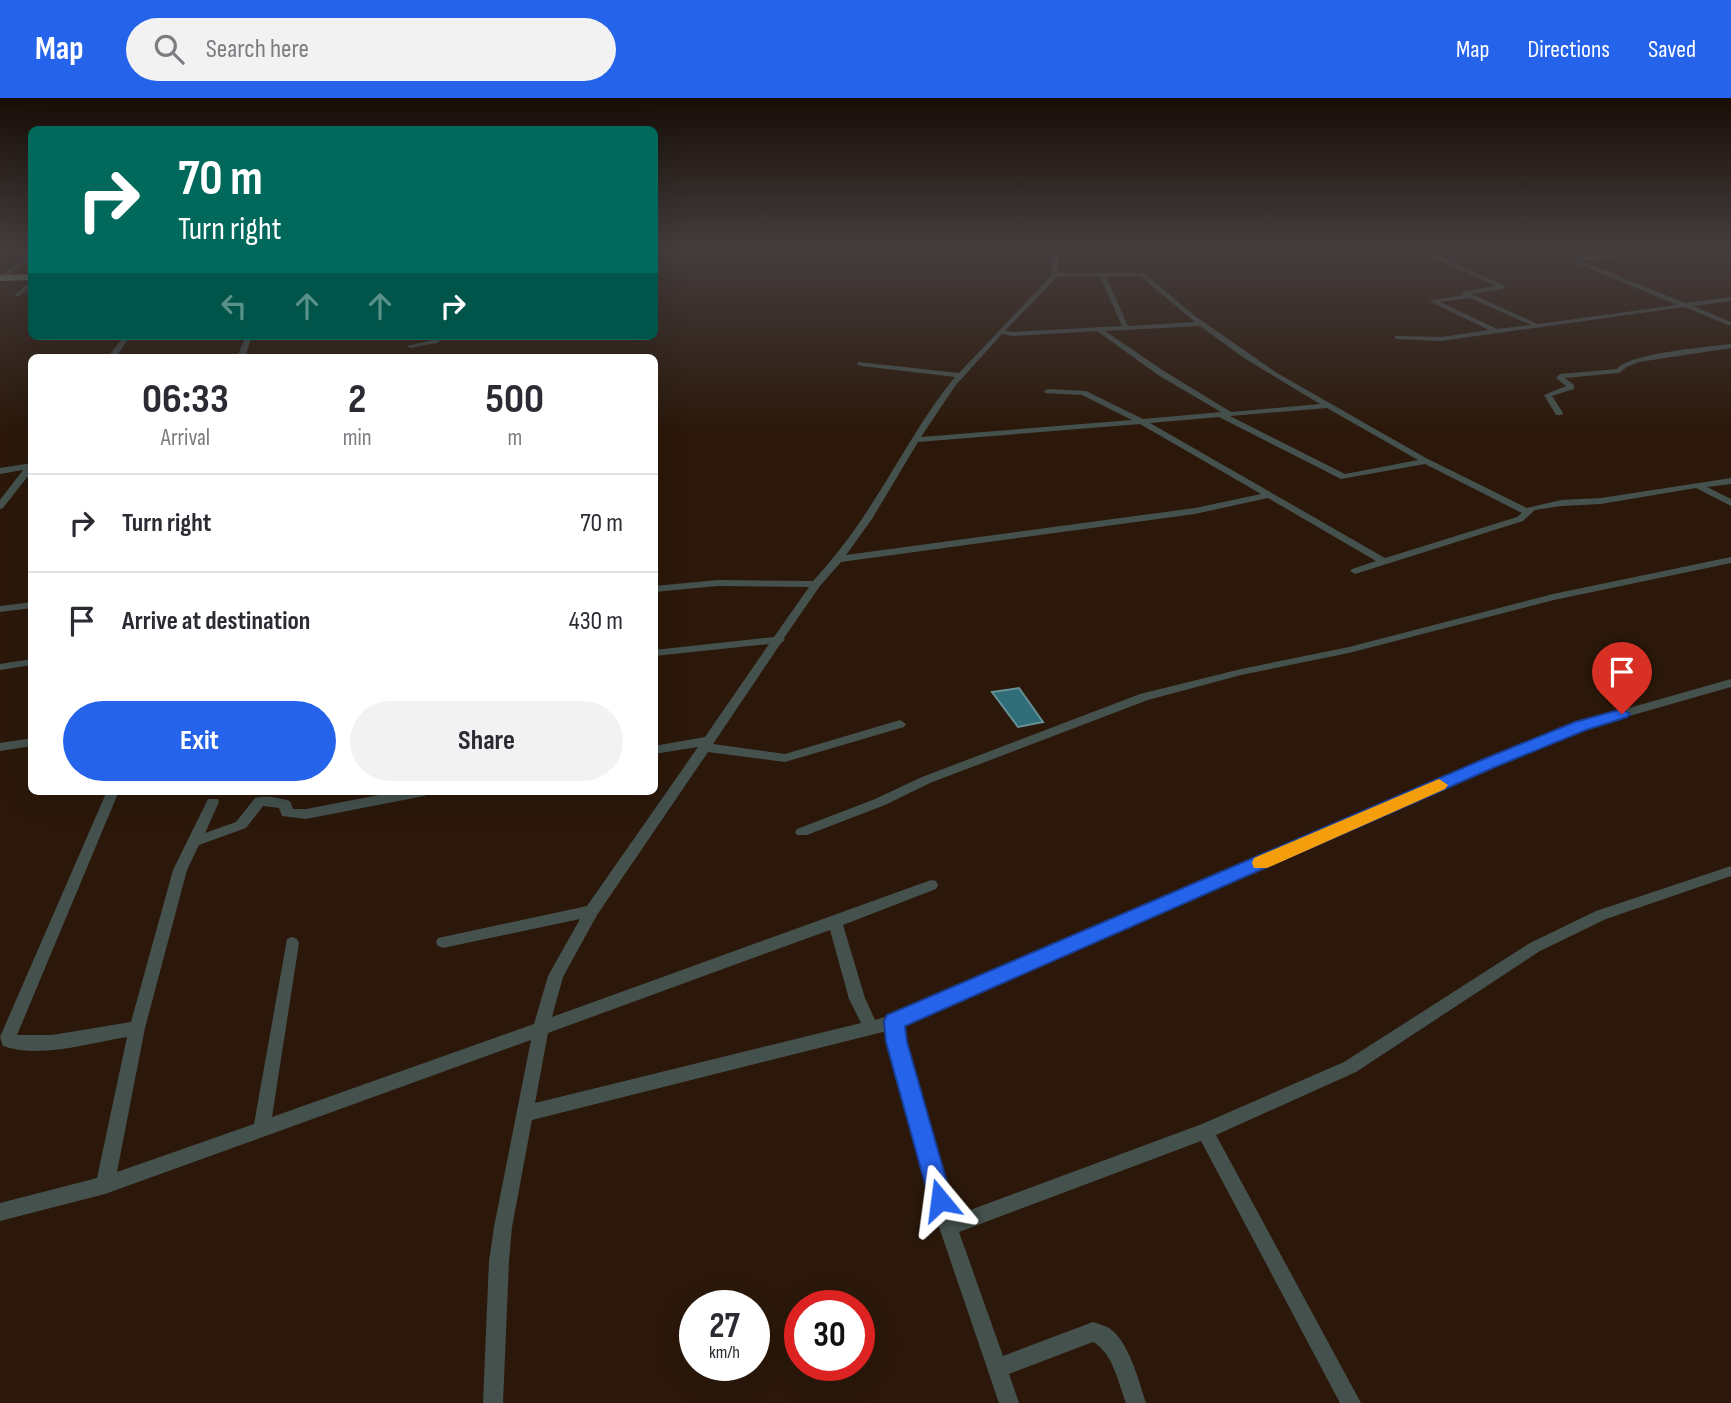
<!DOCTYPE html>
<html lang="en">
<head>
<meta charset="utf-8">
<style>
  :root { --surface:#fff; --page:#f2f2f3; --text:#2b2b33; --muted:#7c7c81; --line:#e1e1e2; --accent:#2563eb }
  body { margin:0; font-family:"Sofia Sans Condensed",sans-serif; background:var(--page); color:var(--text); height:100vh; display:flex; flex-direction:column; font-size:26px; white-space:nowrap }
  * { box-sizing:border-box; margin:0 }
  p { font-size:23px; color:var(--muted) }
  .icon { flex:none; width:38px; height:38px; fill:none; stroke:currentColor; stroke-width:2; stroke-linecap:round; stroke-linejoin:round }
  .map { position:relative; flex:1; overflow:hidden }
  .details { position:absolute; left:28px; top:256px; width:630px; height:441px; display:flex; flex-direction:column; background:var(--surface); border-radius:10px; box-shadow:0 7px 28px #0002 }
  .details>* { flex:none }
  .top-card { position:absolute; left:28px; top:28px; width:630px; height:214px; border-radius:10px; box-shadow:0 7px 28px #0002; background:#00695c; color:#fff; overflow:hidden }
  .speed { position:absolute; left:679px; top:1192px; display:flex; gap:14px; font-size:35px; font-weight:700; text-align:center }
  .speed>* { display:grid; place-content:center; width:91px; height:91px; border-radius:50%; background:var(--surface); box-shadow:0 7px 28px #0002; line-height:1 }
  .speed small { font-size:18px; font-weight:400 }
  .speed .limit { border:10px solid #d22; background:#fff; color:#111 }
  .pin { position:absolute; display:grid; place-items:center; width:60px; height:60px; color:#fff; margin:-72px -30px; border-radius:50% 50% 50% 0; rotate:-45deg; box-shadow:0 0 7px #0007 }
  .pin .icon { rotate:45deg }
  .me { position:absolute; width:77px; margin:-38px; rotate:344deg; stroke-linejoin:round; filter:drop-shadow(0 0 5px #0008) }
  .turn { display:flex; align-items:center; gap:24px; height:147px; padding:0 35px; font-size:32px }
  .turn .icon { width:91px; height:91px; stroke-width:2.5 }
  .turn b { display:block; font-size:49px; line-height:60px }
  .lanes { display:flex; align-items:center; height:66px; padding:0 35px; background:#0003; justify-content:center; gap:35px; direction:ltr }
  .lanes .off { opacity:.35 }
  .eta { display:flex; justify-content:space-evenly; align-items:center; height:119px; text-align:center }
  .eta b { font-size:42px; font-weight:700; line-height:49px }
  .action { display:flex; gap:14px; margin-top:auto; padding:14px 35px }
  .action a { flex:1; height:80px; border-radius:42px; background:var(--accent); color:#fff; font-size:28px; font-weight:700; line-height:80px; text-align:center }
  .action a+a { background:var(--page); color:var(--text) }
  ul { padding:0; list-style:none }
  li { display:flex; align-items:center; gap:21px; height:98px; padding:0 35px; border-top:2px solid var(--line) }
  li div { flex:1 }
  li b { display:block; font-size:26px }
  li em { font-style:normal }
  header { display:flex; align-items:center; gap:42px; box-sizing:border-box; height:98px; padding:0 35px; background:var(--accent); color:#fff }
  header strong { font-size:33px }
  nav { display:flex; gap:38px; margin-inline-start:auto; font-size:24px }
  .search { width:490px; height:63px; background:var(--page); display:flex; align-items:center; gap:18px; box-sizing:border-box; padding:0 24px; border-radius:38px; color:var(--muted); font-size:26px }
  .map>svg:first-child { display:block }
</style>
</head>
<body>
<header>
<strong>Map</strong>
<div class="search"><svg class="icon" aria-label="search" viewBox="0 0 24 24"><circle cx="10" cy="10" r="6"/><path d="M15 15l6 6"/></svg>Search here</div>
<nav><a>Map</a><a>Directions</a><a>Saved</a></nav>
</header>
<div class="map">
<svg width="1731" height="1305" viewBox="0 0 1731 1305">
  <rect width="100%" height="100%" fill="#2b180a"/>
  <path fill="#2f6d79" stroke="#689095" stroke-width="2" d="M1019,590L1043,624L1018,629L992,594Z"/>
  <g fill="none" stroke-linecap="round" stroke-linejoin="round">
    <path fill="#44514d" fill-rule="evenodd" d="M1053,150H1059L1058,175H1144L1195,218L1277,275L1426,360L1527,410L1561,402L1601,400L1731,380V386L1707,389L1731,401V408L1696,390L1601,406L1561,408L1535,412L1523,423L1355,476L1350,473L1352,471L1376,463L1268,400L1195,416L841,464L820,488L784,540L785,542L781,545L713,646L785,656L900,622L906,626L904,629L785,664L708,654L597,817L563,879L552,919L931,782L936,783L938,787L936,791L843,827L865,900L875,922L892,917L1576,625L1731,581V589L1584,631L902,928L904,944L954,1118L1202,1026L1344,964L1530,845L1596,813L1731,768V778L1606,821L1540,853L1356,974L1216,1037L1361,1305H1340L1201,1043L959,1134L1003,1258L1093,1224C1098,1226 1104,1227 1109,1230C1129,1243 1139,1284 1146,1305H1126C1118,1284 1113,1255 1093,1244L1009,1276L1019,1305H999L939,1129L888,944L887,933L532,1022L512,1129L509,1163L503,1305H483L489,1163L494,1129L531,942L105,1096L0,1123V1105L97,1080L127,939C90,945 39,961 3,948L0,939L107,693H119L17,937H52L131,924L173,772L208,701H218L219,704L205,735L236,724L255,700C265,697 280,700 290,703L293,711H306L400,693H430L429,696L424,698L306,721L282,718L279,710L263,708L246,730L199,747L187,772L145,930L117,1074L254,1026L287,841L292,839L297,841L299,845L272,1019L534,926L548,878L580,821L443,850L438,848L436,844L438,840L587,808L698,649L654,656V648L705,639L769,546L654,558V552L774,539L809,489L718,488L654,494V488L718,482L813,483C838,456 859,427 878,396C903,357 925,315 955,279L861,268L857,266L858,264L959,275L1052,177ZM1106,178H1140L1195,224L1128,228ZM1057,179H1100L1122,228L1013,234L1005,233ZM1200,228L1244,260L1320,306L1231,314L1164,273L1105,233ZM1097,233L1158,277L1221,314L1143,321L1086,293L1048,291L1044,293L1045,295L1082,297L1132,322L921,339L955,288L1002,236L1013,238ZM1327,310L1418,362L1345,376L1230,318ZM1219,319L1341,381L1425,366L1522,415L1517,419L1385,460L1150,325ZM1140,326L1261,396L1195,410L846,457L872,421L918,344ZM830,832L849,901L861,925L535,1005L548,935Z
      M1413,150H1421L1505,188L1503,191L1471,196L1538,226L1677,207L1572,163L1576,160L1666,150H1684L1581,163L1685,205L1731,199V203L1693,208L1731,224V228L1684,209L1441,243L1397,241L1395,240V238L1441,239L1489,232L1429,203L1464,197L1462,195L1465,193L1496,188ZM1470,200L1531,227L1497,231L1440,204Z
      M32,156V161L0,182V177Z
      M32,183V188L19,198H15V196Z
      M124,238H130L116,259H108Z
      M246,238H252L245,259H237Z
      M438,238H445L437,245L410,250L407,248L433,242Z
      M1731,246V250L1639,264L1627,269L1619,275L1565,280L1574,287V291L1552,298L1563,315L1562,317H1556L1544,297L1566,288L1556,280L1560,276L1617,271C1630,255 1707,249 1731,246Z
      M32,365V373L3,410L0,411V402L23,372L0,376V370Z
      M1731,459V465L1554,502L1349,555L1241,577L1148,602L930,685L885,707L807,737H797L795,734L797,731L875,701L922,679L1140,596L1241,571L1349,549L1553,496Z
      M32,504V510L0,514V508Z
      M32,561V567L0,572V566Z
      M32,640V648L0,653V645Z"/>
    <path fill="#799990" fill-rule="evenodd" d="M32,176V182L0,183V177Z"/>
  </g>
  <linearGradient id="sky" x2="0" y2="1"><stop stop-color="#180d06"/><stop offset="0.45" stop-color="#443d3e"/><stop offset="1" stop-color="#443d3e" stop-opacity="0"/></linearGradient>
  <rect width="1731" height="333" fill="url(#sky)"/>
  <path fill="#2563eb" stroke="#184099" stroke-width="2" d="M1622,611L1630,616L1627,619L1586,632L1495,669L905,928L907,944L952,1102L949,1111L940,1114L932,1111L886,944L884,923L887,917L1484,661L1575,624Z"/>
  <path fill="#f59e0b" d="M1439,681L1448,687L1445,691L1267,770H1254L1252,765L1254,760Z"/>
</svg>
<div class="speed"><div>27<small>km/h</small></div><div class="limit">30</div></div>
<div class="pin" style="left:1622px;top:616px;background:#d93025"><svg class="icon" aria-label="arrive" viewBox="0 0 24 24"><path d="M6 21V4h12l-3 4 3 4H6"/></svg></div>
<svg class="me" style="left:940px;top:1102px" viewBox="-20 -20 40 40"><path d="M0-17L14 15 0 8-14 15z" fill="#2563eb" stroke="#fff" stroke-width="4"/></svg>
<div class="top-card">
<div class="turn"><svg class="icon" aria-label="right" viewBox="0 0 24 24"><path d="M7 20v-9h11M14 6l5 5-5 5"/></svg><div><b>70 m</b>Turn right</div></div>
<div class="lanes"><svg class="icon off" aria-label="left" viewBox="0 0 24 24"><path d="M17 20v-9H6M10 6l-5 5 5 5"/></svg><svg class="icon off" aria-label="ahead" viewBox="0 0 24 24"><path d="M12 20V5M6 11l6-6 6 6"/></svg><svg class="icon off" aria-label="ahead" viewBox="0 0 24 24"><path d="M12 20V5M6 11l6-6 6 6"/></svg><svg class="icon" aria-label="right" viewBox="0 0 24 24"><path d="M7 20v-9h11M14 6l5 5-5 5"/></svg></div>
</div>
<section class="details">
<div class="eta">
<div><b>06:33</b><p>Arrival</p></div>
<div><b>2</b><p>min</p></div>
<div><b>500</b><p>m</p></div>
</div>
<ul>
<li><svg class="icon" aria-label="right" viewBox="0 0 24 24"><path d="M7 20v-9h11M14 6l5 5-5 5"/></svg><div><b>Turn right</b></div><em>70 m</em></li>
<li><svg class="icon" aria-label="arrive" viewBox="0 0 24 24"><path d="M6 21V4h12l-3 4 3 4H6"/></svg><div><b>Arrive at destination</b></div><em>430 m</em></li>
</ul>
<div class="action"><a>Exit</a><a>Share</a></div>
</section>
</div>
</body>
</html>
